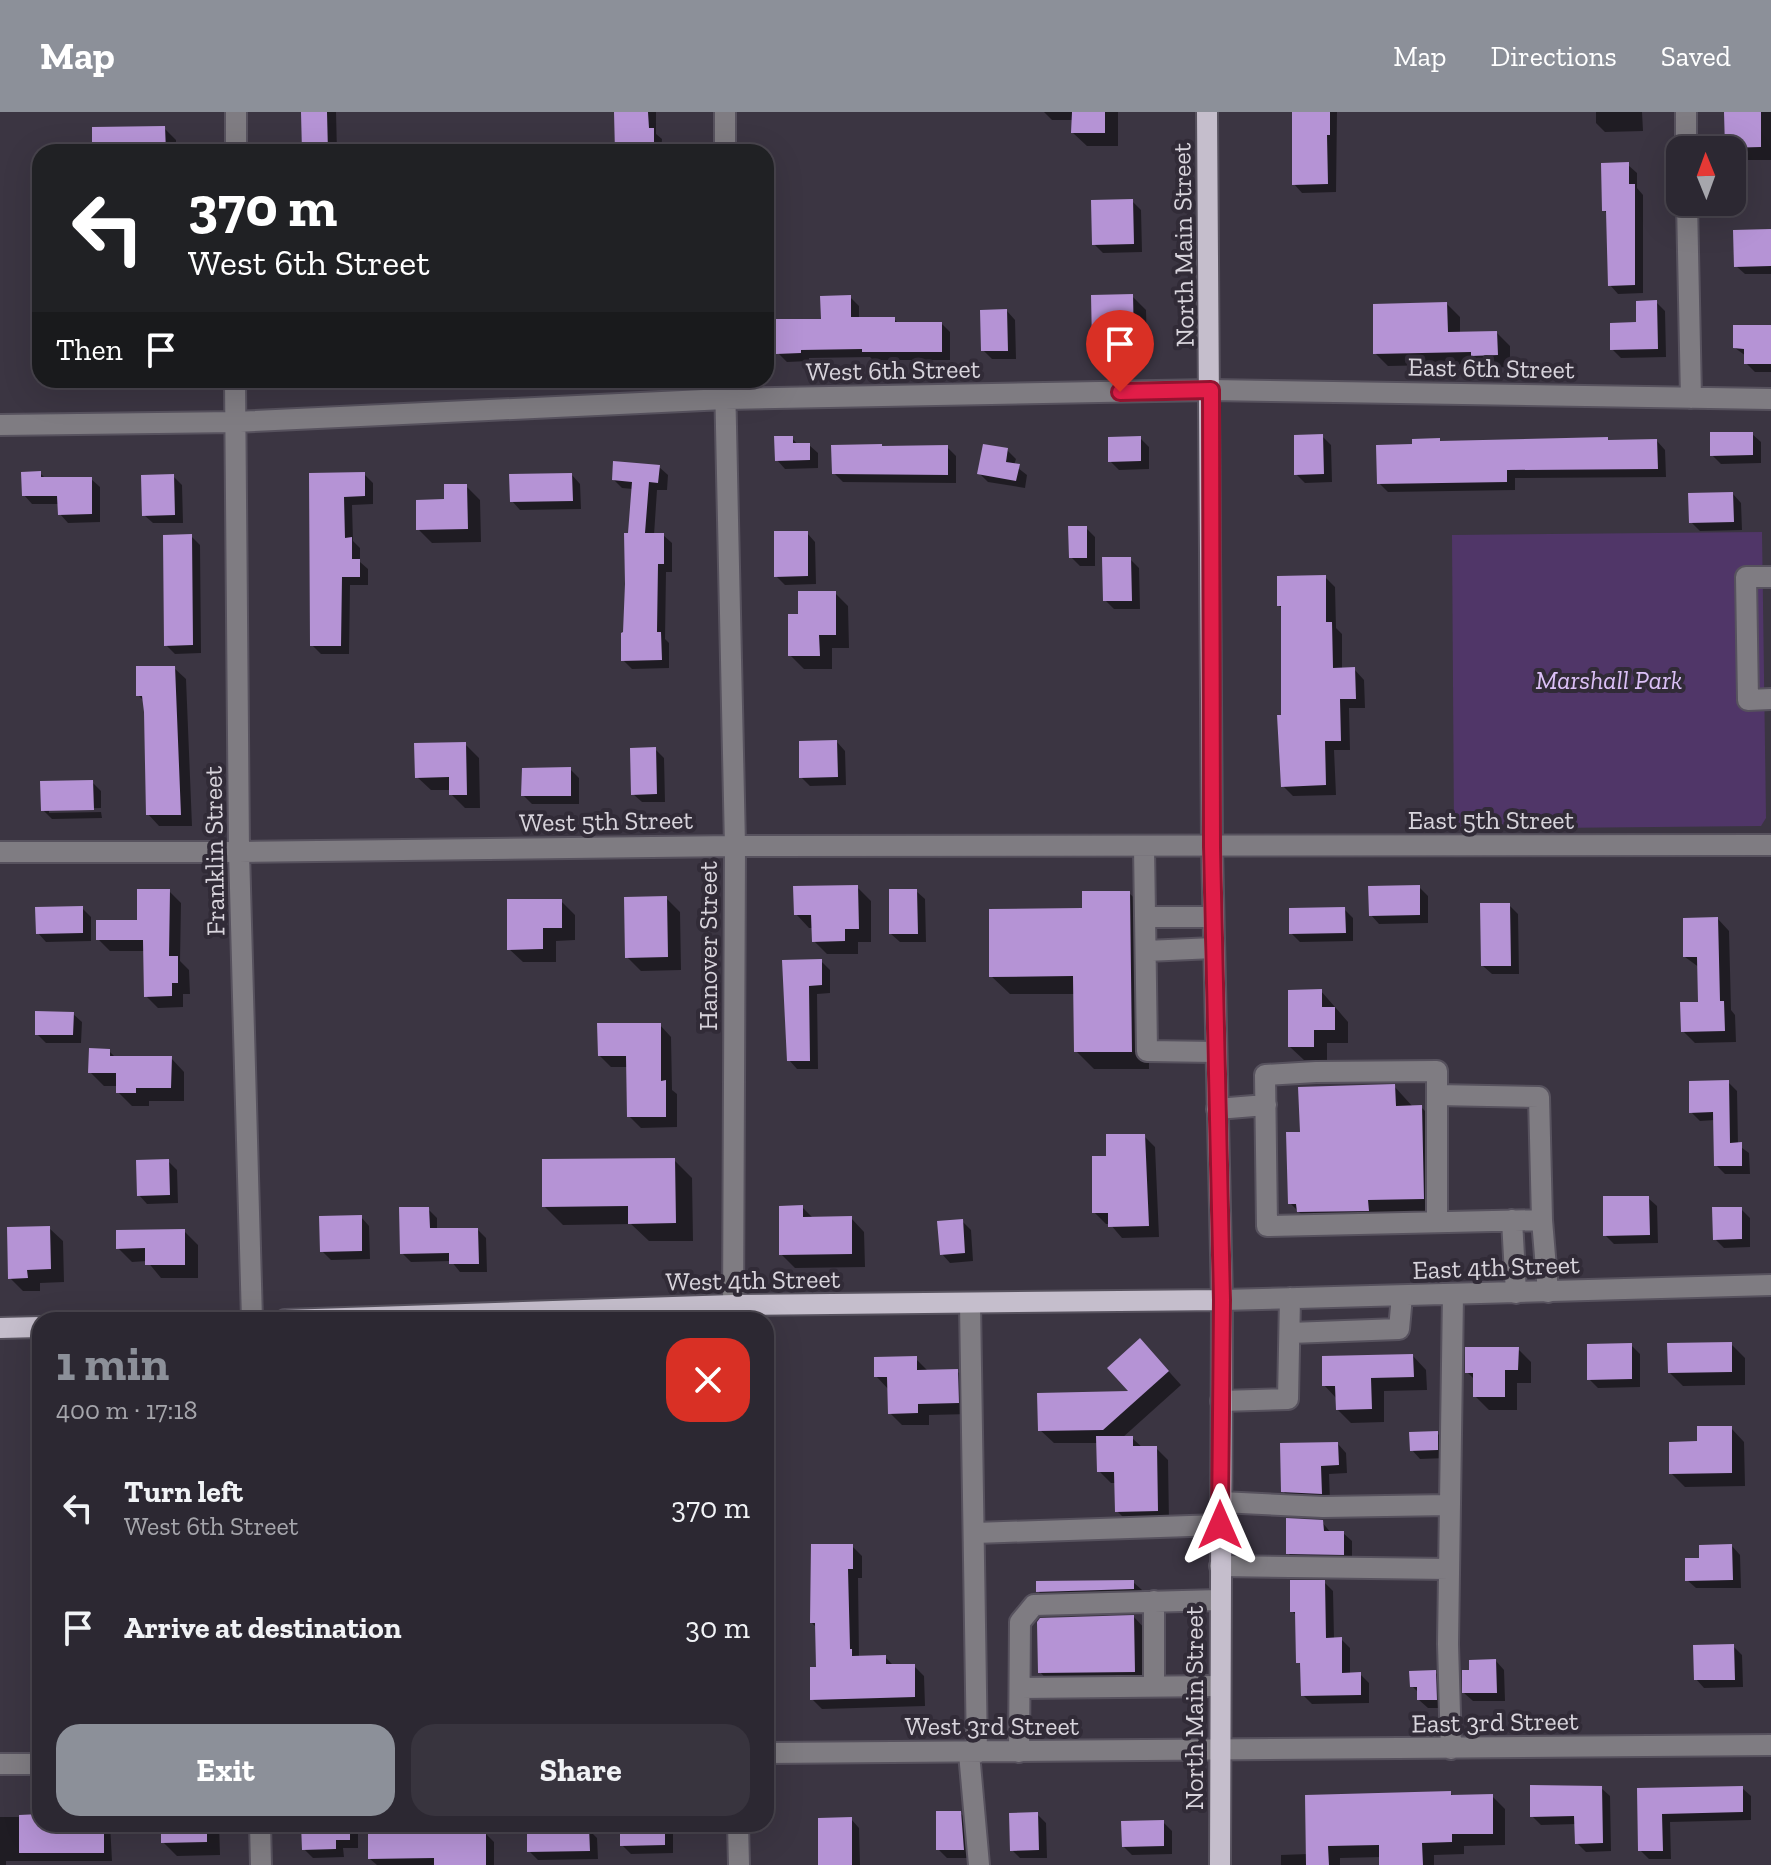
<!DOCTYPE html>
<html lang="en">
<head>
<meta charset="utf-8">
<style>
  :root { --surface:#2c2832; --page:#38343e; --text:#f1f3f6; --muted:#a6a6ac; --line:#48444d; --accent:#8c9099 }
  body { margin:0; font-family:"Zilla Slab",serif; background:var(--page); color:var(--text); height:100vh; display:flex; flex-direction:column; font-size:30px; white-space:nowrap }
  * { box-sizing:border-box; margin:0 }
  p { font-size:26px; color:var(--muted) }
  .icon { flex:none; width:44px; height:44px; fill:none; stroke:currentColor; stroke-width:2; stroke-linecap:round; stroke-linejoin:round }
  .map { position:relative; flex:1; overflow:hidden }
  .side { position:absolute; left:32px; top:1200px; width:742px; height:520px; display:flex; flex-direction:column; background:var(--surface); border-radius:24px; box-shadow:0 8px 32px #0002,0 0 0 2px var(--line) }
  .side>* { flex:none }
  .hud { position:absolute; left:32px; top:32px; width:742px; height:244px; border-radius:24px; box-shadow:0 8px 32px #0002,0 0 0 2px var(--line); background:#202124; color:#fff; overflow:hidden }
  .needle { width:52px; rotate:359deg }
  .fabs { position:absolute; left:1666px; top:24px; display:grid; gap:16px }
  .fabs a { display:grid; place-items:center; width:80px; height:80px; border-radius:16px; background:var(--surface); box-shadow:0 8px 32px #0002,0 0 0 2px var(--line); font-size:40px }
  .pin { position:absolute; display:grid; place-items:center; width:68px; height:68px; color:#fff; margin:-82px -34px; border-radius:50% 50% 50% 0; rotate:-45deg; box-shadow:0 0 8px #0007 }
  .pin .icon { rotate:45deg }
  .me { position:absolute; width:88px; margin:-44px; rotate:0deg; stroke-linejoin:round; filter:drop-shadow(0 0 6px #0008) }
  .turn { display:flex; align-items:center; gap:28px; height:168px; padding:0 24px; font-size:36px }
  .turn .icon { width:104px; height:104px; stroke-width:2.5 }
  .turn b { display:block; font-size:56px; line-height:68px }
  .then { display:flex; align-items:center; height:76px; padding:0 24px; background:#0003; gap:16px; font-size:30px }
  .round { display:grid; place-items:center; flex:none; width:84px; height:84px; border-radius:24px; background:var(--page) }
  .head { display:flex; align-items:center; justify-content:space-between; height:136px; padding:0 24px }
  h1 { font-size:48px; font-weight:800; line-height:60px; color:var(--accent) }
  .cta { display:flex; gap:16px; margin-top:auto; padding:16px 24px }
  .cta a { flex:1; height:92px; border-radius:24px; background:var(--accent); color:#fff; font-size:32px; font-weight:800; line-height:92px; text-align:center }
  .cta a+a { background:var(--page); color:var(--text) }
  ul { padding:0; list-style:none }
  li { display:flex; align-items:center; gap:24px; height:120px; padding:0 24px }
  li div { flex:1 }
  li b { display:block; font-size:30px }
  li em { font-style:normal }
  header { display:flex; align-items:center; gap:48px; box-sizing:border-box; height:112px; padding:0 40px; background:var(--accent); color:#fff }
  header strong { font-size:38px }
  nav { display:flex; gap:44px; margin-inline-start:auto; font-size:28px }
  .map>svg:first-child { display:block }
</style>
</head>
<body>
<header>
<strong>Map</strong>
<nav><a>Map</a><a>Directions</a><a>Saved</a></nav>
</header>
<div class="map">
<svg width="1771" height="1753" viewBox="0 0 1771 1753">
  <rect width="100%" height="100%" fill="#3b3542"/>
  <path fill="#503668" d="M1762,420L1766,706L1761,714L1454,717L1452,423Z"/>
  <path fill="#0007" d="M304,0H336L337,40H305Z
    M615,0H656V22L662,27L661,40H617Z
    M1044,0H1118V34H1087L1073,21L1074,8H1052Z
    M1294,0H1337L1336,80L1302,81L1294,72Z
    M1596,0H1642L1643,19L1605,20L1596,11Z
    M1726,0H1771V48H1741L1727,35Z
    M164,16L176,28V40H102L94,33Z
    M1628,53L1637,61V76L1643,83V181L1618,182L1610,173L1608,103L1604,98Z
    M1132,89L1141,98L1142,140L1103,141L1094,132Z
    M1771,119V162H1745L1736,154Z
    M1132,184L1146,198L1147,243L1108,244L1094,230Z
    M850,185L859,194V207H894L899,212H942L950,220V248H873L870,245L809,246V249L787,250L778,241L823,209Z
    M1656,190L1665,199L1666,245L1621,246L1612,237Z
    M1447,192L1460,205V221H1497L1510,234V255L1486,256L1483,252L1388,254L1375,241Z
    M1007,199L1015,208L1016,247H992L983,238Z
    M1771,215V260H1755L1746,251V244L1735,236Z
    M126,268H182V272L131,273Z
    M577,268H600V272H581Z
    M1752,322L1761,330V351L1721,352L1712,343Z
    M1322,324L1331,333L1332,370L1305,371L1296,362Z
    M792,326L798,333H809L818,341V356L785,357L777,348Z
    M1140,326L1149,335V357L1119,358L1110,349Z
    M1607,327L1610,330L1657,329L1665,338L1666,365L1515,366V378L1388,380L1379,371L1441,331Z
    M947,335L956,344V371L843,370L834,361L883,336Z
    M1007,338L1016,347L1014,353L1027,363L1025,376L988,370L979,361Z
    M659,355L668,363L667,378H657L654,423H663L672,431V460H666L665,527L669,531V556L632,557L623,548L633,377L622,376L614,368Z
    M40,361L46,367H91L100,375V410L68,411L60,402V392H32L24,383Z
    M364,362L373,371V392L352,393L353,429L360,436V450L368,457V473H350L349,542H321L312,533L311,363Z
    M572,363L580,372L581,397L520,398L512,389Z
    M173,364L182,373L183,411H153L144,403Z
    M466,374L480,388L481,430L432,431L418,417L446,389Z
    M1733,382L1741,391L1742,418L1700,419L1691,410Z
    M1086,416L1095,425V454H1080L1071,445Z
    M807,421L815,430L816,472L785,473L776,464Z
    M191,424L200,433L201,541L175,542L166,533Z
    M1130,447L1139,456L1140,497H1114L1105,488Z
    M1325,465L1335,475L1336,516L1342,522V558L1354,557L1364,568L1365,596H1349L1350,638H1334L1336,683L1293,684L1283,674V497L1279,494Z
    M835,481L848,494L849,536H832V557H804L790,543L800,504Z
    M174,556L186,567L192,714H159L148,702L144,589L138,583Z
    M837,630L845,639L846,673L810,674L801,665Z
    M465,632L479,646L480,696H465L451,682V678H431L417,665Z
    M655,637L664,646L665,690H642L633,682Z
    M570,657L579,666V692H532L523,683Z
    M92,670L101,679V696L49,697V701L101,700L102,706L52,707L43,698Z
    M857,775L871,789V830H858V842H827L814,829L813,816H809L796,802Z
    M1419,775L1428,784V811L1379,812L1371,803Z
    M169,779L181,791L180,849L189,858L190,882H183V895L158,896L146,884L145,839H110L98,827L139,810Z
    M916,779L925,787L926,830H900L891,822Z
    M1129,781L1148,799L1149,957H1094L1076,939L1075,882H1010L991,864Z
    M666,786L680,800L681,858L641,859L627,845Z
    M561,789L575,803V828L556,829V850H523L509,837Z
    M1509,793L1518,802L1519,862H1492L1483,854Z
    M82,796L91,805V829L46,830L38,821Z
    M1344,797L1353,806V829L1300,830L1291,821Z
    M1718,807L1729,819L1731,898L1735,903L1736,930L1695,931L1683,919L1700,892V856L1685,845Z
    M821,849L830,858V881L817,882L818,957H797L789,948L785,850Z
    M1321,879L1348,910V931H1327V948H1304L1290,935Z
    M73,902L82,910L81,931H46L37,922Z
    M660,913L671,925L672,978L677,982V1015L641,1016L629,1004L628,955H611L600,944Z
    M109,939L116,946H171L184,960V989H149V994H132L118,980V974H104L90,960Z
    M1728,970L1737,979L1738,1033L1749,1041L1750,1062H1725L1716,1053L1715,1008L1700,1009L1691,1000Z
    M1394,974L1413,995H1421L1440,1014L1442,1104L1317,1118L1290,1091L1302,1022Z
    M1144,1024L1155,1035L1159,1125L1122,1126L1110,1112H1106L1094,1100L1108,1046Z
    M674,1048L692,1066L693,1129H649L631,1112L563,1113L544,1094Z
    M168,1049L177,1058L178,1091L147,1092L139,1083Z
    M1648,1086L1657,1094L1658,1131L1614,1132L1605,1123Z
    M802,1095L814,1107L851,1106L864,1120L865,1155L795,1156L781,1142Z
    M428,1097L437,1106V1118H478L486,1126L487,1160H460L451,1149L411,1150L402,1141Z
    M1741,1097L1750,1106V1135L1724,1136L1715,1127Z
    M361,1105L369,1114L370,1147L331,1148L322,1139Z
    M962,1109L971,1118L973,1149L950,1151L942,1142Z
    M49,1116L63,1129L64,1170L40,1171V1179H23L10,1166Z
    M184,1119L198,1133V1166H161L147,1149L132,1150L118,1136Z
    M1731,1232L1745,1246V1273L1683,1274L1670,1261Z
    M1631,1233L1640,1242V1275L1598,1276L1589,1267Z
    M1518,1237L1531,1250V1271H1517V1298H1489L1475,1284V1268L1467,1260Z
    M1153,1242L1181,1273L1122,1326H1132L1143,1336H1156L1168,1348L1169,1410L1129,1411L1117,1399L1116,1371H1111L1099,1359V1331H1054L1040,1318L1132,1281Z
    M1413,1244L1426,1258L1427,1278L1384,1279V1310L1351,1311L1337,1297V1287L1324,1273Z
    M916,1247L929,1260L957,1259L969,1271L970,1302L929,1303V1313H902L890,1301L889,1278L876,1264Z
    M1731,1316L1744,1330L1745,1374L1685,1375L1671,1361L1699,1331Z
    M1437,1321L1446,1330V1346L1420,1347L1412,1338Z
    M1338,1332L1346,1341L1347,1361L1329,1362L1330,1390L1292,1388L1283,1379Z
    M1322,1410L1331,1421H1343L1352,1429V1450H1297L1288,1441Z
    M852,1434L862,1444V1466H858L859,1546L885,1545L894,1554H914L924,1564L925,1594L822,1597L812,1587L818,1557L817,1516L812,1511Z
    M1732,1434L1740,1443L1741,1476H1696L1687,1468L1701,1448Z
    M1133,1470L1142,1478V1485L1047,1488L1038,1479Z
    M1324,1470L1333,1479L1334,1527H1341L1350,1536V1563L1360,1562L1369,1571V1591L1312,1592L1303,1583V1554L1298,1550L1297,1504L1292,1499Z
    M1134,1505L1147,1519L1148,1572L1053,1574L1040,1560Z
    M1733,1534L1742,1543L1743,1575L1704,1576L1696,1567Z
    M1496,1549L1504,1558L1505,1589H1473L1464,1581L1471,1559Z
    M1435,1560L1444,1569V1596H1428L1419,1588V1581L1412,1574Z
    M1601,1676L1610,1684L1611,1739L1586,1740L1577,1731L1576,1712L1541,1713L1532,1704Z
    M1742,1676L1751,1684V1708L1670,1710L1671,1747H1649L1640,1738L1639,1677Z
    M1450,1681L1454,1685L1492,1684L1505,1697V1733L1464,1734V1742L1434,1743V1753H1381V1745L1340,1746V1753H1281V1743L1308,1742Z
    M960,1701L969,1709L972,1746H947L938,1737Z
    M1037,1702L1046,1711L1047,1746H1020L1012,1738Z
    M0,1705H40V1712H110L112,1749H6V1753H0Z
    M851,1707L859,1716L860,1753H820Z
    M1163,1710L1172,1719V1742L1132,1743L1123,1734Z
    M162,1712H219L220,1743L177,1744L163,1730Z
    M303,1712H351L358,1719V1736H343L344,1745L313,1746L304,1737Z
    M622,1712H673V1741L631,1742L622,1733Z
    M588,1717L597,1726L598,1747L538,1748L529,1739Z
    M485,1721L494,1730V1753H377L370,1747Z"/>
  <path fill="#b593d5" d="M301,0H327L328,40H302Z
    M614,0H648L649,16H654V40H615Z
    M1072,0H1105V21H1071Z
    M1292,0H1330V23H1327L1328,72L1292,73Z
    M1724,0H1761V35L1725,36Z
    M165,14L166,40H113V33H92V15Z
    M1629,50V72H1635V173L1608,174L1606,99H1602L1601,51Z
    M1133,87L1134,132L1092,133L1091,88Z
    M1771,117V154L1734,155L1733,118Z
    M1133,182L1134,231H1092L1091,183Z
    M851,183V205H895V210H942V240H862V237L801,238V241L776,242L775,207H821L820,184Z
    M1657,188L1658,237L1610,238V211L1636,210V189Z
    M1447,190L1448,220L1497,219L1498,243L1471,244V240L1373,242V192Z
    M1007,197L1008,239H981L980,198Z
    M1733,213H1771V252H1744V237L1733,236Z
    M1710,320H1753V343L1710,344Z
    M1323,322L1324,362L1294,363V323Z
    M774,324H793V331H810V348L775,349Z
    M1141,324V349L1108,350V325Z
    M1608,325V328L1657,327L1658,357L1507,358V370L1377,372L1376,333L1412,332V327L1440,326V329Z
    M882,332V334L948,333V363L832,362L831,333Z
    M983,332L1008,336L1006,350L1020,352L1016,369L977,362Z
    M613,349L660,353L658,371L649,370L645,421H664V452H658L657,520H661L662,548L621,549V521L623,520L625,472L624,421H628L632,370L612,368Z
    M41,359V365H92V402L58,403L57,384H22L21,360Z
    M365,360V384L344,385L345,426L352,425V447H360V465H342L341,534H310L309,361Z
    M572,361L573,389L510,390L509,362Z
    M174,362L175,403L142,404L141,363Z
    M444,372H467L468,417L416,418V388L444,387Z
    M1733,380L1734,410L1689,411L1688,381Z
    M1068,414H1087V446H1069Z
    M774,419H808V464L774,465Z
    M192,422L193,533L164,534L163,423Z
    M1102,445H1131L1132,489H1103Z
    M1326,463V510H1332L1333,556L1355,555L1356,587H1340L1341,629H1325L1326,673L1281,675L1277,603H1281V494H1277V464Z
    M798,479H836V523H819L820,544H788V502H798Z
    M136,554H175L181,703H146L144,600L142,584H136Z
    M837,628L838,665L799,666V629Z
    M466,630L467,683H449V665L415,666L414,631Z
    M656,635L657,682L631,683L630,636Z
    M571,655V684H521L522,656Z
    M93,668L94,698L41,699L40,669Z
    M858,773L859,817H845V829L812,830L811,803H794L793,774Z
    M1420,773V803L1369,804L1368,774Z
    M137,777H170L169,844H178V871H172V884L144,885L143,828H96V808H137Z
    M889,777H917L918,822H889Z
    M1082,779H1130L1132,940H1074L1073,864L989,865V797L1082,796Z
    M667,784L668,845L625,846L624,785Z
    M507,787H562V816H543V837L507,838Z
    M1480,791H1510L1511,854H1481Z
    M83,794V821L36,822L35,795Z
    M1345,795L1346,821L1289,822V796Z
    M1718,805L1720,889H1724L1725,919L1681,920L1680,890H1698L1697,845H1683V806Z
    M822,847V873L809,874L810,949H787L782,848Z
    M1322,877V895H1335V918H1314V935H1288V878Z
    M35,899L74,900L73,923H35Z
    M597,911H661V969L666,968V1005H627L626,944H598Z
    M89,936L110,937V944H172L171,976H136V981H116V961H88Z
    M1729,968L1730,1031L1742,1030V1054H1714L1713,1000L1689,1001V969Z
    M1395,972L1396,994L1422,993L1424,1087L1368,1088L1369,1099L1297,1100L1296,1092H1288L1286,1020H1300L1298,975Z
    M1106,1022H1145L1149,1114L1108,1115V1101H1092V1044H1106Z
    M675,1046L676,1111L628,1112V1094L542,1095V1047Z
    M169,1047L170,1083L137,1084L136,1048Z
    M1603,1084H1649L1650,1123L1603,1124Z
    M803,1093V1105L852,1104V1142L779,1143V1094Z
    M399,1095H429L430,1116H478L479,1152H449V1141L400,1142Z
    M1712,1095H1742V1127L1713,1128Z
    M362,1103V1139L320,1140L319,1104Z
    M963,1107L965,1141L940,1143L937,1109Z
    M50,1114L51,1157L27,1158L28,1166L8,1167L7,1115Z
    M185,1117V1153H145V1136L116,1137V1118Z
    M1140,1226L1169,1259L1103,1318L1038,1319L1037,1281L1128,1279L1107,1256Z
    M1732,1230V1260L1668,1261L1667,1231Z
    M1632,1231V1267L1587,1268V1232Z
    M1465,1235H1519L1518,1258H1505V1285H1473V1261H1465Z
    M1413,1242L1414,1265L1371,1266L1372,1297L1336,1298L1335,1274H1322V1244Z
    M917,1244V1258L958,1257L959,1291L918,1292V1301L888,1302L887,1265H874V1245Z
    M1697,1314H1732V1361L1669,1362V1330L1697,1329Z
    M1438,1319V1338L1410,1339L1409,1320Z
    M1096,1324H1133V1334H1157L1158,1399L1115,1400L1114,1360H1097Z
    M1338,1330L1339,1353L1321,1354L1322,1382L1281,1380L1280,1331Z
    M1286,1406L1323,1408L1324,1419H1344V1443L1286,1442Z
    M811,1432H853V1457H848L850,1537H852V1544L886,1543V1552H915V1585L810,1588V1555H816L815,1511H810Z
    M1732,1432L1733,1468L1685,1469V1446H1699V1433Z
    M1134,1468V1477L1036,1480V1469Z
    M1290,1468H1325L1326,1526L1342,1525V1561L1361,1560V1583L1301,1584L1300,1551H1296L1295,1500H1290Z
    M1134,1503L1135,1560L1038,1561L1037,1510L1040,1506Z
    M1734,1532L1735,1568H1694L1693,1533Z
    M1496,1547L1497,1581H1462V1558H1469V1548Z
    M1436,1558L1437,1588H1417V1575H1410L1409,1559Z
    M1530,1673L1602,1674L1603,1731L1575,1732L1574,1704L1530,1705Z
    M1743,1674V1700L1662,1702L1663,1739H1638L1637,1676Z
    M1451,1679V1683L1493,1682V1722H1452V1730L1422,1731L1423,1753H1379V1733L1328,1734L1329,1753H1306L1305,1683Z
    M936,1699H961L964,1738H936Z
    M1038,1700L1039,1738L1010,1739L1009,1701Z
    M40,1702V1712H104V1741H19V1703Z
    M852,1705V1753H818V1706Z
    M1164,1708V1734L1122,1735L1121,1709Z
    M161,1712H207V1730L161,1731Z
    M301,1712H350V1728H336V1737L302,1738Z
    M620,1712H665V1733L620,1734Z
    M589,1715L590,1739L527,1740V1716Z
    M419,1716V1719H486V1753H434V1746L368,1747V1717Z"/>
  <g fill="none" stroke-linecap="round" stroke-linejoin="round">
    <g stroke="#57525e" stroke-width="24">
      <path id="minor" d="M725,0V40
        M1686,0V38
        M236,40V0
        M1687,90L1691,286
        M235,268L239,740L252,1208
        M725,268L735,734L733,1208
        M0,313L235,310L725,287L1211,278L1771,287
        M1771,465H1746L1748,588L1771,587
        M1144,735L1147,939L1216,940
        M0,740H239L735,734L1771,733
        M1145,805H1213
        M1146,839L1214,836
        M1217,997L1266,993
        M1512,1108L1516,1181
        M1542,1108L1548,1180
        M1437,1110V959L1316,960L1265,963L1267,1114L1542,1108L1539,985L1437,983
        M1222,1188L1771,1173
        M970,1191L977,1641
        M1290,1221L1399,1217L1402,1184
        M1221,1289L1288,1287L1290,1186
        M1221,1390L1323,1395L1449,1393
        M975,1421L1220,1413
        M1220,1454L1449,1457
        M1154,1574V1489
        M1020,1576L1219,1574
        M1451,1637L1448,1532L1453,1182
        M1019,1640L1020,1510L1034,1493L1220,1488
        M766,1641L1771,1633
        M969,1641L979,1753
        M0,1652H40
        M260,1712L261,1753
        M738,1712L739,1753"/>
    </g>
    <g stroke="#57525e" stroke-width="24">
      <path id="major" d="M1207,0L1212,735L1222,1188L1220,1753
        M285,1208L733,1193L1222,1188
        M0,1216L40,1215"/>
    </g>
    <use href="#minor" stroke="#7f7c82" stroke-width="20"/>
    <use href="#major" stroke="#c5becc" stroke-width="20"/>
  </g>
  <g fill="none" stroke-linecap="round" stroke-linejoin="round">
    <g stroke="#92132f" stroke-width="20">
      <path id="route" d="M1120,280L1211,278L1212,735L1222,1188L1220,1413"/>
    </g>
    <use href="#route" stroke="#e11d48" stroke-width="14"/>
  </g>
  <g text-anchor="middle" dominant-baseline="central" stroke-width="8" stroke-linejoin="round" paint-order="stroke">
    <g font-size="26" fill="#d8d4dc" stroke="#312b37">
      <text transform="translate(1183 133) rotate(-91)">North Main Street</text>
      <text transform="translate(1491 256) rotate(1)">East 6th Street</text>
      <text transform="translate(893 258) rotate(-1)">West 6th Street</text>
      <text x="1491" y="708">East 5th Street</text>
      <text transform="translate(606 709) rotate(-1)">West 5th Street</text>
      <text transform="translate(214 739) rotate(-91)">Franklin Street</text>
      <text transform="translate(708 834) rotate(-90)">Hanover Street</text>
      <text transform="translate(1496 1155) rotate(-2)">East 4th Street</text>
      <text transform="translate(753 1168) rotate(-1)">West 4th Street</text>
      <text transform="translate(1194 1596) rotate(-90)">North Main Street</text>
      <text transform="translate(1495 1610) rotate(-1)">East 3rd Street</text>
      <text x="992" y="1614">West 3rd Street</text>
    </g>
    <g font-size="26" font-style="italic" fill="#dbc0f6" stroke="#312b37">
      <text x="1609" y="568">Marshall Park</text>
    </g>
  </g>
</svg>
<div class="fabs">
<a><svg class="needle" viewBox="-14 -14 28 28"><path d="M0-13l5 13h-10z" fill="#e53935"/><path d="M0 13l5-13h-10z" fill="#a6a6ac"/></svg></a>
</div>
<div class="pin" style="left:1120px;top:280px;background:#d93025"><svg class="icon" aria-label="arrive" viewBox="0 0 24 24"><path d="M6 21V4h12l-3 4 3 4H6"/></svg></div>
<svg class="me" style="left:1220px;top:1413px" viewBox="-20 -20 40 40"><path d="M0-17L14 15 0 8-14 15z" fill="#e11d48" stroke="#fff" stroke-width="4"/></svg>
<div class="hud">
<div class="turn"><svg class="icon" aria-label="left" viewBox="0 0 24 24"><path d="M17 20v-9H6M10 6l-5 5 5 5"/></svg><div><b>370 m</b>West 6th Street</div></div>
<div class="then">Then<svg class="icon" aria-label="arrive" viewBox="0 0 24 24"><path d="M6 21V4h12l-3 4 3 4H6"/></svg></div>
</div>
<section class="side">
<div class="head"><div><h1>1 min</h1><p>400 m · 17:18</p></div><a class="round" style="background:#d93025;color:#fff"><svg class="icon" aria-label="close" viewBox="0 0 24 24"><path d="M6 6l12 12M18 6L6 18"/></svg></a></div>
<ul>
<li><svg class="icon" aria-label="left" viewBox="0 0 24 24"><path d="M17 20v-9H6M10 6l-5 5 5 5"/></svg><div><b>Turn left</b><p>West 6th Street</p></div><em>370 m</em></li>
<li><svg class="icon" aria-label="arrive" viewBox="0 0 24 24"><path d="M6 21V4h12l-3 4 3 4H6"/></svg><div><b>Arrive at destination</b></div><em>30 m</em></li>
</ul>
<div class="cta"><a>Exit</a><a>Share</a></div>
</section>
</div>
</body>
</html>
